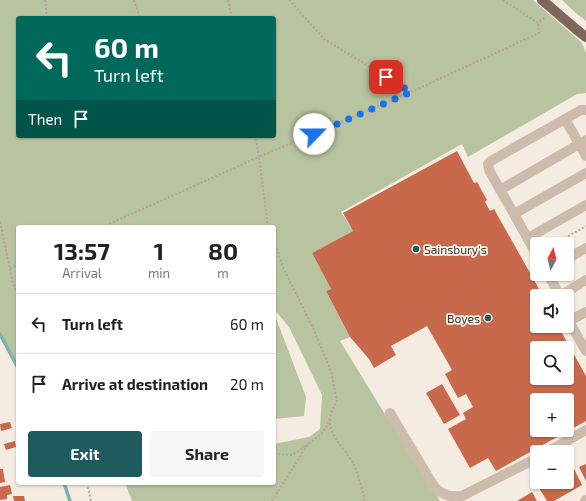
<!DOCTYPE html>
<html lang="en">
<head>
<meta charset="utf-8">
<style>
  :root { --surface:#fff; --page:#f6f6f6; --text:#222; --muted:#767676; --line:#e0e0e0; --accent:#1f5a5e }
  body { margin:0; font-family:"Exo 2",sans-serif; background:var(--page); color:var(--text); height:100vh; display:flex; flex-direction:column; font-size:15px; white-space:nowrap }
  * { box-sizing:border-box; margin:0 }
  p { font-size:13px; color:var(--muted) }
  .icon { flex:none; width:22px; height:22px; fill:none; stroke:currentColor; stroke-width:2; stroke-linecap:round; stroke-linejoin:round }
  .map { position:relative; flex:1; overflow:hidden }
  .details { position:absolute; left:16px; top:225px; width:260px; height:260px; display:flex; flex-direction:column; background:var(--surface); border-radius:4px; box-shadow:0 1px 3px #0004 }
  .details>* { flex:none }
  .hud { position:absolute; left:16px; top:16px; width:260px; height:122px; border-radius:4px; box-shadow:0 1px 3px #0004; background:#00695c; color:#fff; overflow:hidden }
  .needle { width:26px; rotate:7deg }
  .tools { position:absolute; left:530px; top:237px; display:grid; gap:8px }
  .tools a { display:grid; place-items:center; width:44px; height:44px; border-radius:4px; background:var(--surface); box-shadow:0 1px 3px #0004; font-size:20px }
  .pin { position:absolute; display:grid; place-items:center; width:34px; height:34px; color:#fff; margin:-17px; border-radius:8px; box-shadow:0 2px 6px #0006 }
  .me { position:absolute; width:44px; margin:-22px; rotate:67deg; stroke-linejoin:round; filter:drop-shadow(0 0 3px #0008) }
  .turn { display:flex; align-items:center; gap:14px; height:84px; padding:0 12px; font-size:18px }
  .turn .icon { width:52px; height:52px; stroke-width:2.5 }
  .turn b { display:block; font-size:28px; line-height:34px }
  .then { display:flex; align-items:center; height:38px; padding:0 12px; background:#0003; gap:8px; font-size:15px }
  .eta { display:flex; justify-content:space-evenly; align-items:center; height:68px; text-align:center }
  .eta b { font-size:24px; font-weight:700; line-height:28px }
  .primary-button { display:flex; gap:8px; margin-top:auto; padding:8px 12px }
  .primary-button a { flex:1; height:46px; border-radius:4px; background:var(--accent); color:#fff; font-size:16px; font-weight:700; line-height:46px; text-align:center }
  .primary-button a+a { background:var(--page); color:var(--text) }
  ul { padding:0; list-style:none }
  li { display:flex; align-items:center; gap:12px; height:60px; padding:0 12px; border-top:1px solid var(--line) }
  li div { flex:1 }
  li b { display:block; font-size:15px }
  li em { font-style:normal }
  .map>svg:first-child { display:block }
</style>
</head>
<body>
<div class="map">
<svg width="586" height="501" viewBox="0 0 586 501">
  <rect width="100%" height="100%" fill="#f4ebe1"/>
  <path fill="#b8c4a0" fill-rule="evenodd" d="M0,0H533L582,43L586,53V93L577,94L468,157L462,144L341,212L353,231L312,253L331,289L326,291L350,337L340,341L386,416L390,415L440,501H132L125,483H274V444L309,437L320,429L322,395L289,327L274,309V227H18V368L0,333ZM18,18H274V136H18Z
    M562,0H586V21L577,14Z
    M274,313L306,397L304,416L274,419Z"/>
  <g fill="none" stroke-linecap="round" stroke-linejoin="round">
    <path stroke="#7fb0b2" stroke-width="3.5" d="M0,334L18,368
      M64,483L70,501"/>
  </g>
  <path fill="#c8694b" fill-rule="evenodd" d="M457,151L474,183L477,182L487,200L485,202L490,211L494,209L543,296H537V326H558L586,376V421L496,471L488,458L470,468L448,429L466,419L463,413L473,407L466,394L458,398L445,374L452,370L427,326L391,346L396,355L374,368L369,359L350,337L326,291L331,289L312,253L353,231L343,213ZM537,348H567V378H537ZM537,400H567V430H537Z
    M442,384L460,415L444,424L426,393Z
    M10,422L12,428L1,431L0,424Z
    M15,441L16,447L6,450L4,444Z
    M586,464V481L579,467Z
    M0,469H3L5,482L0,483Z
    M574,469L582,485L554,501H547L539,488L550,482H567V473Z
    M10,485L12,494L7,495V499L0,500V487Z
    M532,492L537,501H517Z
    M13,496H24L25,501H14Z"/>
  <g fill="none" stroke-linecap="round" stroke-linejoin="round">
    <path stroke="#b9a596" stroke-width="2" stroke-dasharray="2 2" stroke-linecap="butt" d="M45,0L47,18
      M134,0L140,18
      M228,0L229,4L232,18
      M289,0L324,39L411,92
      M503,0L538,23L545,17
      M0,222L13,283L18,296
      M102,227L259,157L255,136
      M268,227L259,157L411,92L539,33L538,23
      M554,244L586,226
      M10,268L18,265
      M330,419C328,435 347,451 354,465C359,476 362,490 365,501
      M274,454L292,455L308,444
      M87,483L91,501
      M272,501L308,444C314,440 321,435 325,429C330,420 331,410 337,402L331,371L313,328L283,267L274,242"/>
    <path stroke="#cdbbac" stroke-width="10" d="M565,119L586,156
      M500,190L586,140
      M514,214L586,173
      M528,238L586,205
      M537,255L489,170L488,164L491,161L581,110H586
      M567,259L586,248
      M548,274L560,296
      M560,296L586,280
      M567,318L586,351
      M569,321L586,312
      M390,413L435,488C445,496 450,497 462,496L537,458
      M547,452L586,430
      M585,501L586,500"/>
    <path stroke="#7d675c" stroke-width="10" d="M542,0L577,30L586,37"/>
  </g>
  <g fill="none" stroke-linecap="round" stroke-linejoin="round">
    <path stroke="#1a73e8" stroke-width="7" stroke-dasharray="0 12.6" d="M314,134L411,92L386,77"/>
  </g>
  <g fill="#1f5a5e" stroke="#fbf5ee" stroke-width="1.5">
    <circle cx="416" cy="249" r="4"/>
    <circle cx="488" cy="318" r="4"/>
  </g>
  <g text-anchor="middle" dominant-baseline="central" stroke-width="3.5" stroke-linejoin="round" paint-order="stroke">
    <g font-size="12" fill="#3b302b" stroke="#fbf5ee" text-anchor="start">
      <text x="424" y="249">Sainsbury's</text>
      <text x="480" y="318" text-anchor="end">Boyes</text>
    </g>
  </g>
</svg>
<div class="tools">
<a><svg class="needle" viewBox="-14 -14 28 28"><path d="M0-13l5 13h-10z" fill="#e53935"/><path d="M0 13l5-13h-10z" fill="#767676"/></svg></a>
<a><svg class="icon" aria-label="sound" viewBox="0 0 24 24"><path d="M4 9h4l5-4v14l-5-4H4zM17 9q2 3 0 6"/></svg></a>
<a><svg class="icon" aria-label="search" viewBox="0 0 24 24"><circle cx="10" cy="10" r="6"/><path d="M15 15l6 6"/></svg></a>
<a>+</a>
<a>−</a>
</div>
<div class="pin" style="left:386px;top:77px;background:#d93025"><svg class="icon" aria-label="arrive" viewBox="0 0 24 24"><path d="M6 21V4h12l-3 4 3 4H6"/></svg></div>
<svg class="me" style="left:314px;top:134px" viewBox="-20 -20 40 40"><circle r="19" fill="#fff"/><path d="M0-13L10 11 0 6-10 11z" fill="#1a73e8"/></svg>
<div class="hud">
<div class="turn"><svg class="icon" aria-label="left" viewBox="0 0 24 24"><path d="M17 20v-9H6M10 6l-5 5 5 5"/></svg><div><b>60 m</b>Turn left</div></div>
<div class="then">Then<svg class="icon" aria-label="arrive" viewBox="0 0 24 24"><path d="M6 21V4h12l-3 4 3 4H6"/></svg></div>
</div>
<section class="details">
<div class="eta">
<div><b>13:57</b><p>Arrival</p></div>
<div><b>1</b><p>min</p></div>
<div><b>80</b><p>m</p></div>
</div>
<ul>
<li><svg class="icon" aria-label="left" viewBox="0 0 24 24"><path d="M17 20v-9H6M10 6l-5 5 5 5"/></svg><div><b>Turn left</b></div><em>60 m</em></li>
<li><svg class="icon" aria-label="arrive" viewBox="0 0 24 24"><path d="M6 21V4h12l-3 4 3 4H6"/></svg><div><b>Arrive at destination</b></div><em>20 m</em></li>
</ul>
<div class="primary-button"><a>Exit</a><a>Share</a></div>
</section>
</div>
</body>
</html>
